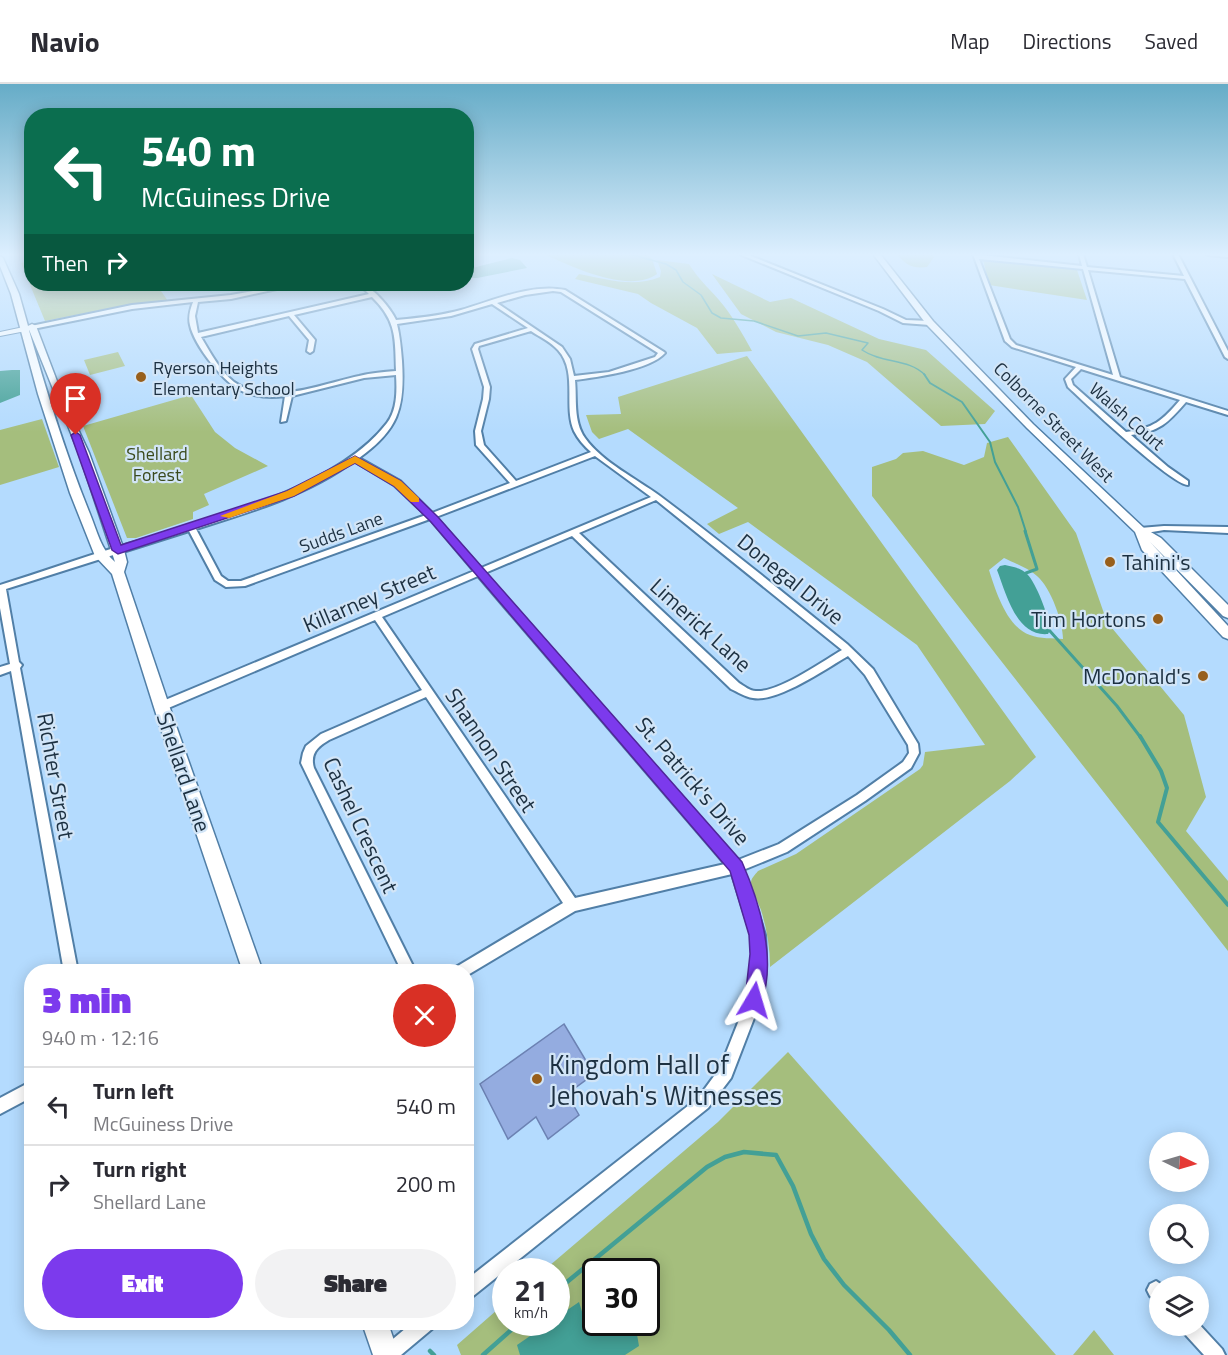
<!DOCTYPE html>
<html lang="en">
<head>
<meta charset="utf-8">
<style>
  :root { --surface:#fff; --page:#f2f2f3; --text:#2b2b33; --muted:#7c7c81; --line:#e1e1e2; --accent:#7c3aed }
  body { margin:0; font-family:"Titillium Web",sans-serif; background:var(--page); color:var(--text); height:100vh; display:flex; flex-direction:column; font-size:22px; white-space:nowrap }
  * { box-sizing:border-box; margin:0 }
  p { font-size:20px; color:var(--muted) }
  .icon { flex:none; width:33px; height:33px; fill:none; stroke:currentColor; stroke-width:2; stroke-linecap:round; stroke-linejoin:round }
  .map { position:relative; flex:1; overflow:hidden }
  .sheet { position:absolute; left:24px; top:880px; width:450px; height:366px; display:flex; flex-direction:column; background:var(--surface); border-radius:24px; box-shadow:0 3px 15px #0003 }
  .sheet>* { flex:none }
  .banner { position:absolute; left:24px; top:24px; width:450px; height:183px; border-radius:24px; box-shadow:0 3px 15px #0003; background:#0b6e4f; color:#fff; overflow:hidden }
  .needle { width:39px; rotate:95deg }
  .controls { position:absolute; left:1149px; top:1048px; display:grid; gap:12px }
  .controls a { display:grid; place-items:center; width:60px; height:60px; border-radius:50%; background:var(--surface); box-shadow:0 3px 15px #0003; font-size:30px }
  .speed { position:absolute; left:492px; top:1174px; display:flex; gap:12px; font-size:30px; font-weight:700; text-align:center }
  .speed>* { display:grid; place-content:center; width:78px; height:78px; border-radius:50%; background:var(--surface); box-shadow:0 3px 15px #0003; line-height:1 }
  .speed small { font-size:15px; font-weight:400 }
  .speed .limit { border:3px solid #111; border-radius:9px; background:#fff; color:#111 }
  .pin { position:absolute; display:grid; place-items:center; width:51px; height:51px; color:#fff; margin:-62px -26px; border-radius:50% 50% 50% 0; rotate:-45deg; box-shadow:0 0 6px #0007 }
  .pin .icon { rotate:45deg }
  .me { position:absolute; width:66px; margin:-33px; rotate:7deg; stroke-linejoin:round; filter:drop-shadow(0 0 4px #0008) }
  .turn { display:flex; align-items:center; gap:21px; height:126px; padding:0 18px; font-size:27px }
  .turn .icon { width:78px; height:78px; stroke-width:2.5 }
  .turn b { display:block; font-size:42px; line-height:51px }
  .then { display:flex; align-items:center; height:57px; padding:0 18px; background:#0003; gap:12px; font-size:22px }
  .round { display:grid; place-items:center; flex:none; width:63px; height:63px; border-radius:32px; background:var(--page) }
  .head { display:flex; align-items:center; justify-content:space-between; height:102px; padding:0 18px }
  h1 { font-size:36px; font-weight:800; line-height:45px; color:var(--accent) }
  .primary-button { display:flex; gap:12px; margin-top:auto; padding:12px 18px }
  .primary-button a { flex:1; height:69px; border-radius:36px; background:var(--accent); color:#fff; font-size:24px; font-weight:800; line-height:69px; text-align:center }
  .primary-button a+a { background:var(--page); color:var(--text) }
  ul { padding:0; list-style:none }
  li { display:flex; align-items:center; gap:18px; height:78px; padding:0 18px; border-top:2px solid var(--line) }
  li div { flex:1 }
  li b { display:block; font-size:22px }
  li em { font-style:normal }
  header { display:flex; align-items:center; gap:36px; box-sizing:border-box; height:84px; padding:0 30px; background:var(--surface); border-bottom:2px solid var(--line) }
  header strong { font-size:28px }
  nav { display:flex; gap:33px; margin-inline-start:auto; font-size:21px }
  .map>svg:first-child { display:block }
</style>
</head>
<body>
<header>
<strong>Navio</strong>
<nav><a>Map</a><a>Directions</a><a>Saved</a></nav>
</header>
<div class="map">
<svg width="1228" height="1271" viewBox="0 0 1228 1271">
  <rect width="100%" height="100%" fill="#b4dbfe"/>
  <path fill="#a5be7d" fill-rule="evenodd" d="M544,170H647L652,175L657,190C629,210 572,183 544,170Z
    M897,170H933L934,173L927,183C914,185 905,181 897,170Z
    M983,175L1077,186L1087,216L989,201Z
    M31,176L32,200H156L168,217L111,224L45,237L21,179Z
    M657,176L689,180C699,196 707,202 719,216C732,231 742,249 752,267L717,270L697,244L651,219L638,210L575,195L579,190C606,195 633,204 660,193L661,187Z
    M712,190L770,218L791,214L879,255L926,266L995,327L985,340L941,342L867,278L828,261L776,248L741,230Z
    M118,268L125,282L90,291L84,276Z
    M747,272L1036,673L1010,697L770,883C770,864 767,845 761,826C758,818 752,808 751,799C751,794 755,791 758,787L796,770L920,685L923,681L925,668L985,661L917,561L748,438L719,450L707,440L738,424L628,345L599,355L592,348L586,331L621,330L618,313Z
    M191,311L215,348L235,364L268,382L204,410L209,421L193,428V435L136,454H127L83,342Z
    M42,335L59,383L0,401V346Z
    M1008,353L1076,449L1107,538L1184,631L1206,713L1186,747L1228,797V867L872,412V383L896,375L903,369L923,367L964,381L984,373L987,359ZM1004,474C1014,479 1028,484 1037,492C1051,504 1063,538 1063,555C1053,554 1040,555 1030,551C1007,543 996,508 989,486Z
    M788,968L1056,1271H461L457,1261L505,1219L506,1239H556V1188H542L718,1038ZM596,1188H646V1239H596Z
    M1094,1246L1114,1271H1073Z"/>
  <path fill="#43a096" d="M512,174L520,176L527,184L477,194H472L467,188L468,185Z
    M12,286H20V311L0,319V287Z
    M1005,481C1013,483 1022,484 1027,490C1037,500 1047,530 1051,544L1048,550C1016,553 1006,509 997,486L1000,482Z
    M579,1218L584,1234L595,1230L596,1239H635L639,1262L625,1271H520L517,1261L549,1239H556L557,1233Z"/>
  <g fill="none" stroke-linecap="round" stroke-linejoin="round">
    <path stroke="#43a096" stroke-width="1.5" d="M629,170L666,180L676,186L683,198L701,211L712,229L721,234L754,237L798,252L826,249L868,259L862,266C883,280 908,274 925,291"/>
    <path stroke="#43a096" stroke-width="2" d="M924,290L930,299L962,318L990,358L995,378L1018,423L1026,448"/>
    <path stroke="#43a096" stroke-width="3" d="M1025,447L1037,485L1026,489
      M1049,546L1117,622L1141,654"/>
    <path stroke="#43a096" stroke-width="4" d="M1140,652L1161,687L1167,704L1158,738L1228,821"/>
    <path stroke="#43a096" stroke-width="4.5" d="M556,1207L707,1083L725,1073L744,1068L776,1071L793,1102L811,1150L824,1175L844,1201L889,1246L910,1271
      M430,1267L434,1271
      M483,1271L519,1239"/>
  </g>
  <path fill="#94ace0" stroke="#6c82b3" stroke-width="1.5" d="M564,940L594,990L567,1010L579,1031L548,1055L536,1033L508,1055L480,1000Z"/>
  <g fill="none" stroke-linecap="round" stroke-linejoin="round">
    <g stroke="#517fa7" stroke-width="4">
      <path id="minor" d="M739,170H746L883,225L906,236L930,237L933,239L930,241L903,239L879,227Z
        M973,170L1082,182L1079,170H1083L1087,183L1184,192L1173,170H1178L1228,267V275L1225,273L1185,195L1088,186L1120,293L1228,327V331L1186,318C1168,339 1159,348 1131,351L1168,383L1188,397V401C1172,401 1085,319 1068,303L1065,295L1076,283L1012,263L1005,257ZM979,175L1083,185L1113,291L1016,261L1010,255ZM1081,285L1180,316C1162,337 1154,344 1126,348L1073,301L1071,295Z
        M1206,170L1228,171V173L1208,171Z
        M292,200H300L231,215L198,218L195,232L198,249L369,210L359,200C371,200 391,225 396,236C418,234 440,232 461,226C493,217 531,199 565,206L664,268L665,269C650,286 598,293 575,296C577,314 573,337 585,354C602,378 637,395 660,412C724,460 785,510 847,560L873,585L918,660L919,669L911,684L865,717L787,768L743,786L758,828L765,851L766,870L761,916L731,994L708,1024L472,1213L466,1216V1196L698,1014L720,984L747,916L752,870L751,851L732,790L575,827L466,892V888H454L456,883L563,819L426,613L329,656C317,663 310,670 314,684L416,888H402L301,679L303,669L306,662L321,650L422,606L375,536L166,625H158L157,622L158,619L474,487L430,435L245,502L226,503L215,496L189,447L6,505L19,578L22,581L20,584L78,888H64L11,587L0,591V583L10,580L0,524V501C39,489 78,475 117,463C197,440 335,407 387,339C397,326 397,307 396,291L364,294L292,312L286,337L281,338L285,312C271,314 257,313 244,308C225,301 194,261 190,241C188,233 190,226 193,218L132,225L33,245L31,244V242L132,221L231,211ZM553,207L561,208L658,269L655,273L609,288L574,292L570,275L562,263L497,219L525,211ZM372,213C397,237 395,255 396,287C384,288 371,289 359,292C321,300 269,323 234,298C220,287 210,268 201,253L289,232L309,256L307,267L310,269L313,267L315,256L294,231ZM492,220L528,244L475,260L472,265L484,303L483,315L475,347L476,361L510,399L432,429L400,397L359,374C398,346 405,325 402,277C401,265 400,252 397,240L451,232ZM531,247C540,253 551,258 558,266C578,288 563,322 574,347C578,355 584,362 591,368L516,397L484,361L481,347L489,315L490,303L478,265L479,262ZM595,372L651,413L481,484L436,433ZM354,377L394,401L426,431L241,497H228L221,492L196,445C250,428 308,411 354,377ZM656,416L842,566C823,577 778,609 756,607C750,607 744,602 739,599L579,449ZM572,452L731,605C738,608 745,613 753,614C777,619 827,584 848,572L865,591L908,661L909,669L903,678L857,711L779,760L738,776L485,489ZM478,492L725,780L575,814L382,533Z
        M1164,442L1228,443V449L1164,446L1140,450L1136,447L1140,444Z
        M32,997V1013L0,1030V1014Z
        M1156,1197L1165,1203H1160V1219L1150,1212L1147,1206L1150,1200Z
        M412,1239H435L432,1245L401,1271H378L381,1265Z
        M1198,1239L1222,1265L1225,1271H1204L1183,1248L1180,1242H1198Z"/>
    </g>
    <g stroke="#517fa7" stroke-width="2">
      <path id="tertiary" d="M33,241L37,243L36,245L0,252V248Z"/>
    </g>
    <g stroke="#517fa7" stroke-width="3">
      <path id="secondary" d="M873,170H880L933,237L1033,340L1144,444L1161,454L1228,521V534L1223,532L1150,458L1228,542V555L1223,553L1142,466L1135,448L1027,344L927,241Z
        M0,172L3,174L19,210L28,242L32,240L36,242L63,313L89,369L124,466L127,478L124,488L174,636L263,888H243L158,636L112,490L95,472L70,409L38,310L11,210L0,182ZM28,243L79,369L115,478C101,466 97,447 90,430C65,369 46,306 28,243Z
        M362,1239H388L399,1271H373Z"/>
    </g>
    <use href="#minor" fill="#fff" fill-rule="evenodd"/>
    <use href="#tertiary" fill="#fff" fill-rule="evenodd"/>
    <use href="#secondary" fill="#fff" fill-rule="evenodd"/>
  </g>
  <linearGradient id="sky" x2="0" y2="1"><stop stop-color="#66acc7"/><stop offset="0.49" stop-color="#ddefff"/><stop offset="1" stop-color="#ddefff" stop-opacity="0"/></linearGradient>
  <rect width="1228" height="348" fill="url(#sky)"/>
  <path fill="#7c3aed" stroke="#51269a" stroke-width="1.5" d="M76,348L80,351L121,461L287,407L355,372L401,397L438,433L742,778C760,819 778,879 760,922L754,925L747,922L745,916L750,870L749,851L730,787L431,438L394,402L355,379L294,412L118,470L112,466L71,351Z"/>
  <path fill="#f59e0b" d="M355,372L401,397L419,414V418H411L394,402L355,379L294,412L229,434L220,432L287,407Z"/>
  <g fill="#985f1b" stroke="#d2e5f7" stroke-width="2">
    <circle cx="141" cy="293" r="6"/>
    <circle cx="1110" cy="478" r="6"/>
    <circle cx="1158" cy="535" r="6"/>
    <circle cx="1203" cy="592" r="6"/>
    <circle cx="537" cy="995" r="6"/>
  </g>
  <g text-anchor="middle" dominant-baseline="central" stroke-width="4.5" stroke-linejoin="round" paint-order="stroke">
    <g font-size="18" fill="#1c3041" stroke="#d2e5f7" text-anchor="start">
      <text x="153" y="283">Ryerson Heights<tspan x="153" dy="21">Elementary School</tspan></text>
    </g>
    <g font-size="18" fill="#1c3041" stroke="#d2e5f7">
      <text transform="translate(1127 332) rotate(41)">Walsh Court</text>
      <text transform="translate(1054 338) rotate(45)">Colborne Street West</text>
      <text transform="translate(341 448) rotate(-20)">Sudds Lane</text>
    </g>
    <g font-size="18" fill="#3a4a1c" stroke="#d2e5f7">
      <text x="157" y="369">Shellard<tspan x="157" dy="21">Forest</tspan></text>
    </g>
    <g font-size="22" fill="#1c3041" stroke="#d2e5f7" text-anchor="end">
      <text x="1122" y="478" text-anchor="start">Tahini's</text>
      <text x="1146" y="535">Tim Hortons</text>
      <text x="1191" y="592">McDonald's</text>
    </g>
    <g font-size="22" fill="#1c3041" stroke="#d2e5f7">
      <text transform="translate(791 495) rotate(39)">Donegal Drive</text>
      <text transform="translate(369 514) rotate(-23)">Killarney Street</text>
      <text transform="translate(701 541) rotate(42)">Limerick Lane</text>
      <text transform="translate(491 666) rotate(56)">Shannon Street</text>
      <text transform="translate(184 688) rotate(71)">Shellard Lane</text>
      <text transform="translate(56 692) rotate(80)">Richter Street</text>
      <text transform="translate(693 697) rotate(49)">St. Patrick's Drive</text>
      <text transform="translate(361 741) rotate(65)">Cashel Crescent</text>
    </g>
    <g font-size="27" fill="#1c3041" stroke="#d2e5f7" text-anchor="start">
      <text x="549" y="979">Kingdom Hall of<tspan x="549" dy="31">Jehovah's Witnesses</tspan></text>
    </g>
  </g>
</svg>
<div class="controls">
<a><svg class="needle" viewBox="-14 -14 28 28"><path d="M0-13l5 13h-10z" fill="#e53935"/><path d="M0 13l5-13h-10z" fill="#7c7c81"/></svg></a>
<a><svg class="icon" aria-label="search" viewBox="0 0 24 24"><circle cx="10" cy="10" r="6"/><path d="M15 15l6 6"/></svg></a>
<a><svg class="icon" aria-label="layers" viewBox="0 0 24 24"><path d="M12 4l9 5-9 5-9-5zM3 14l9 5 9-5"/></svg></a>
</div>
<div class="speed"><div>21<small>km/h</small></div><div class="limit">30</div></div>
<div class="pin" style="left:76px;top:351px;background:#d93025"><svg class="icon" aria-label="arrive" viewBox="0 0 24 24"><path d="M6 21V4h12l-3 4 3 4H6"/></svg></div>
<svg class="me" style="left:754px;top:916px" viewBox="-20 -20 40 40"><path d="M0-17L14 15 0 8-14 15z" fill="#7c3aed" stroke="#fff" stroke-width="4"/></svg>
<div class="banner">
<div class="turn"><svg class="icon" aria-label="left" viewBox="0 0 24 24"><path d="M17 20v-9H6M10 6l-5 5 5 5"/></svg><div><b>540 m</b>McGuiness Drive</div></div>
<div class="then">Then<svg class="icon" aria-label="right" viewBox="0 0 24 24"><path d="M7 20v-9h11M14 6l5 5-5 5"/></svg></div>
</div>
<section class="sheet">
<div class="head"><div><h1>3 min</h1><p>940 m · 12:16</p></div><a class="round" style="background:#d93025;color:#fff"><svg class="icon" aria-label="close" viewBox="0 0 24 24"><path d="M6 6l12 12M18 6L6 18"/></svg></a></div>
<ul>
<li><svg class="icon" aria-label="left" viewBox="0 0 24 24"><path d="M17 20v-9H6M10 6l-5 5 5 5"/></svg><div><b>Turn left</b><p>McGuiness Drive</p></div><em>540 m</em></li>
<li><svg class="icon" aria-label="right" viewBox="0 0 24 24"><path d="M7 20v-9h11M14 6l5 5-5 5"/></svg><div><b>Turn right</b><p>Shellard Lane</p></div><em>200 m</em></li>
</ul>
<div class="primary-button"><a>Exit</a><a>Share</a></div>
</section>
</div>
</body>
</html>
